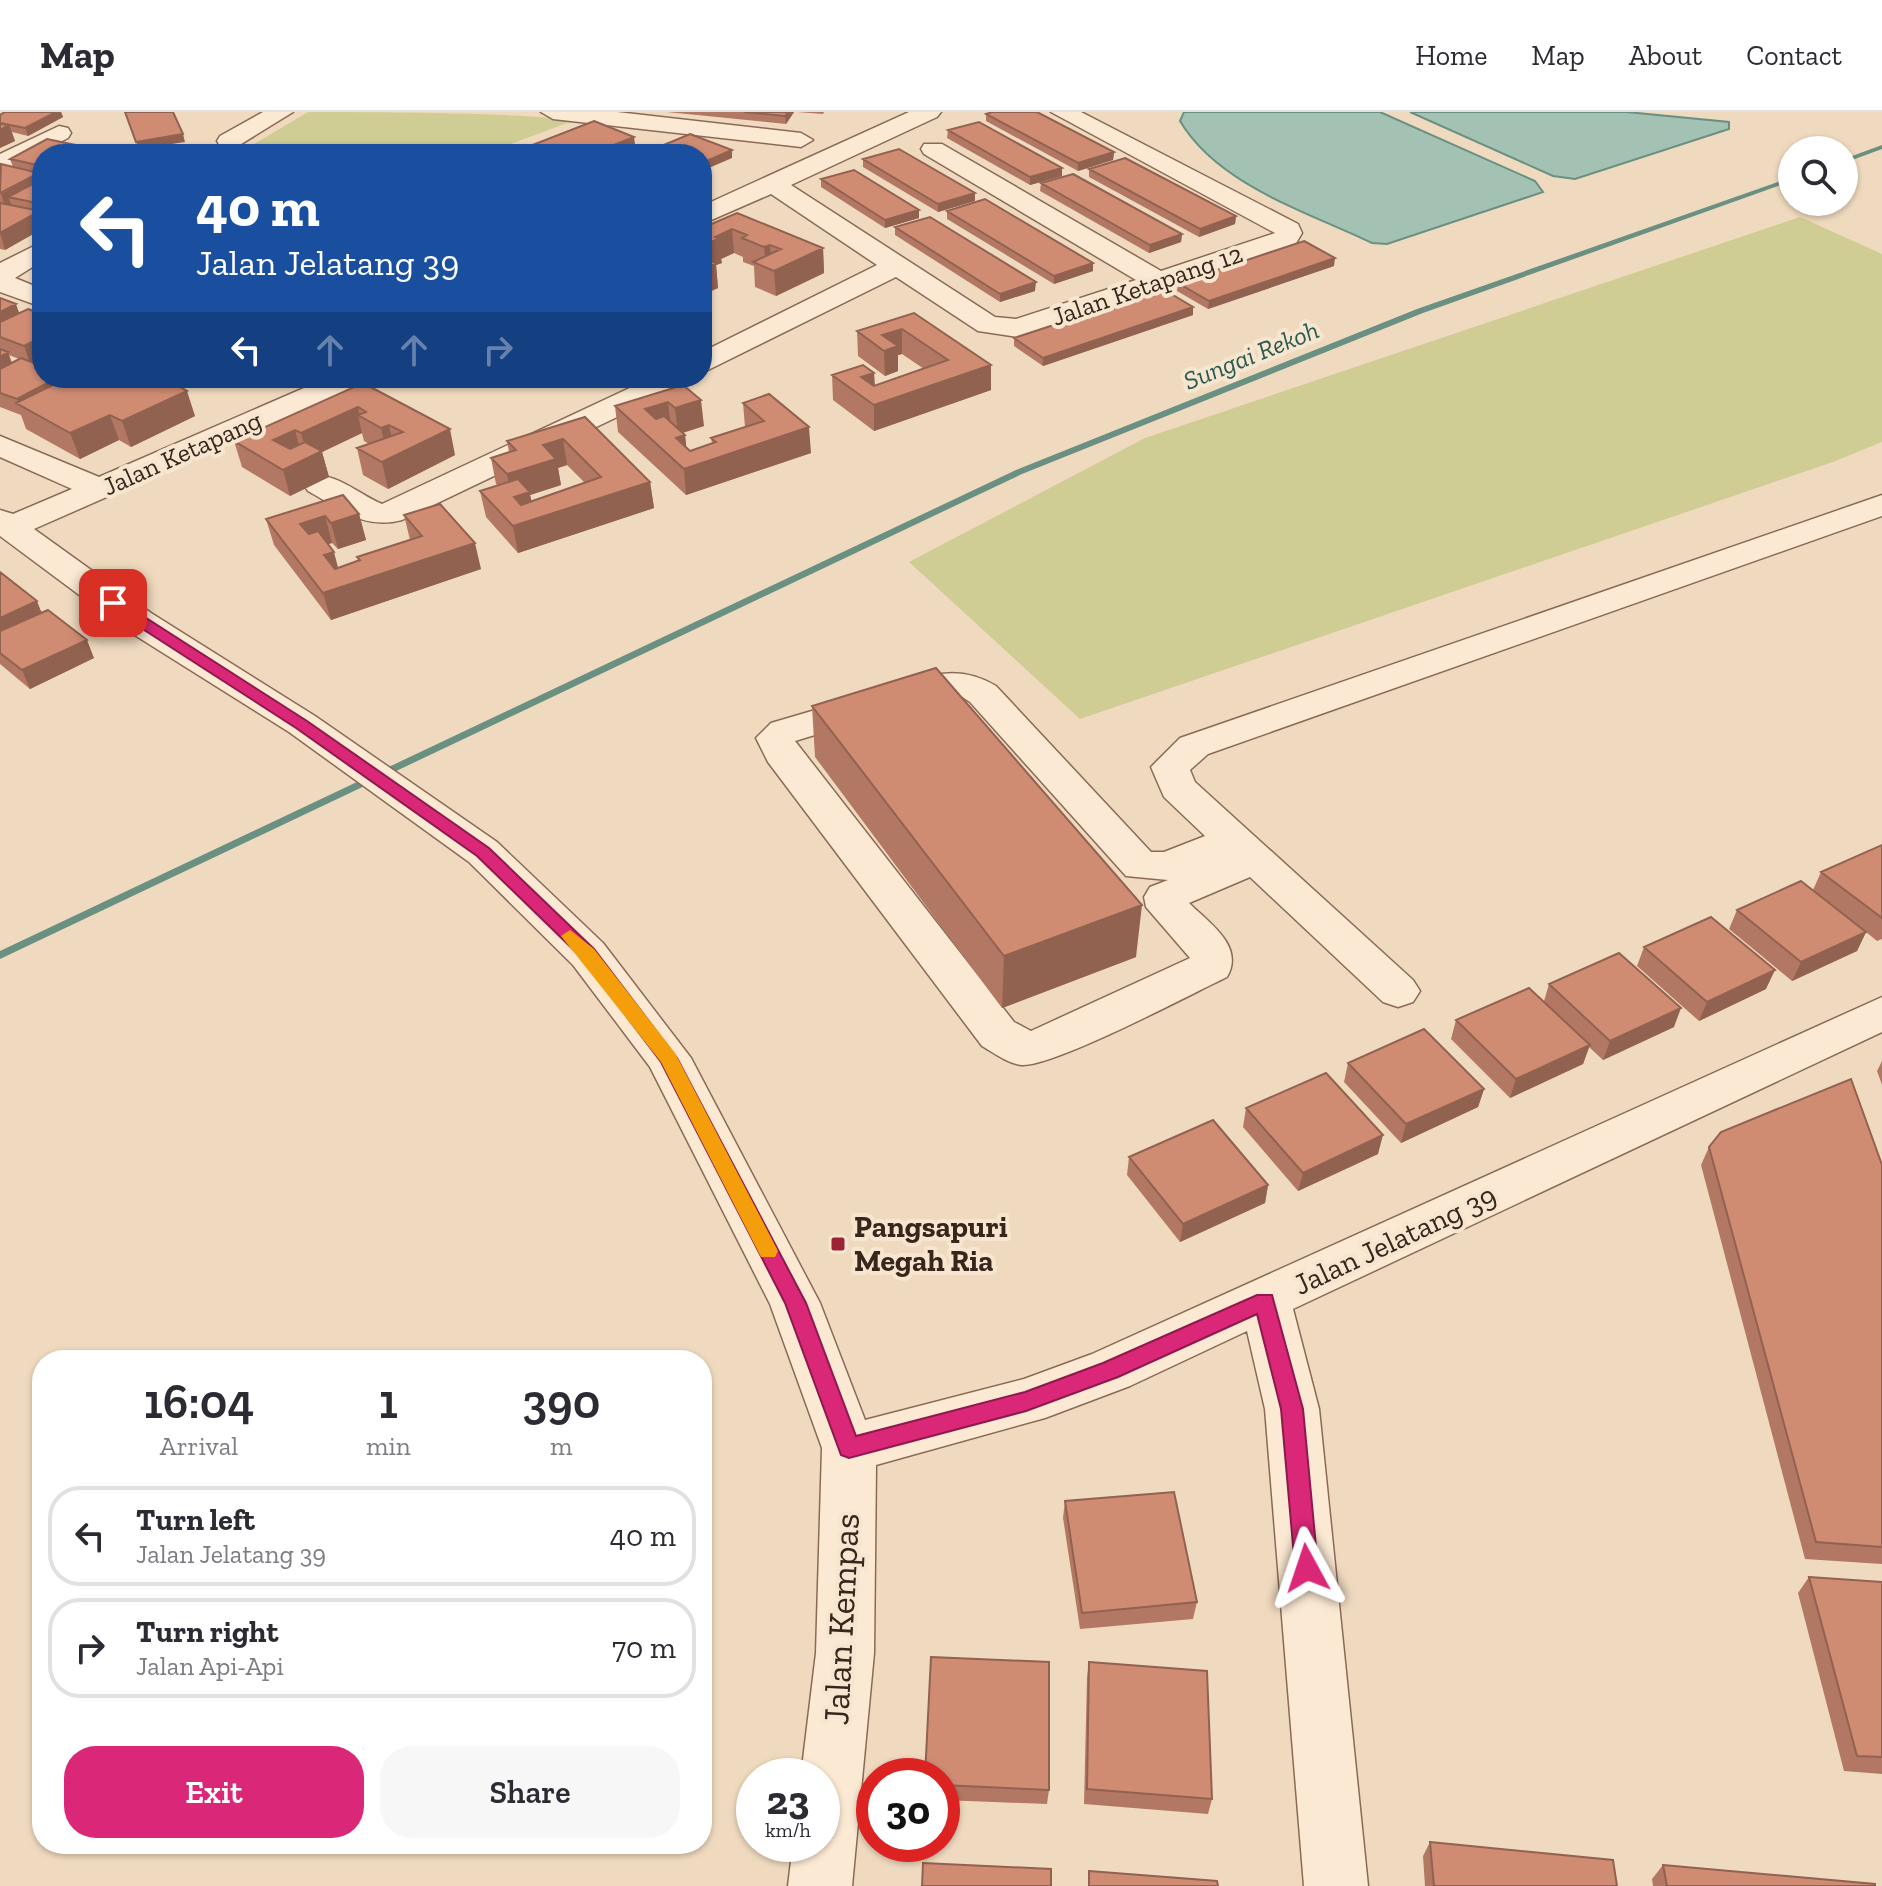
<!DOCTYPE html>
<html lang="en">
<head>
<meta charset="utf-8">
<style>
  :root { --surface:#fff; --page:#f7f7f7; --text:#2b2b33; --muted:#7c7c81; --line:#e1e1e2; --accent:#db2777 }
  body { margin:0; font-family:"Zilla Slab",serif; background:var(--page); color:var(--text); height:100vh; display:flex; flex-direction:column; font-size:30px; white-space:nowrap }
  * { box-sizing:border-box; margin:0 }
  p { font-size:26px; color:var(--muted) }
  .icon { flex:none; width:44px; height:44px; fill:none; stroke:currentColor; stroke-width:2; stroke-linecap:round; stroke-linejoin:round }
  .map { position:relative; flex:1; overflow:hidden }
  .panel { position:absolute; left:32px; top:1238px; width:680px; height:504px; display:flex; flex-direction:column; background:var(--surface); border-radius:32px; box-shadow:0 2px 6px #0004 }
  .panel>* { flex:none }
  .hud { position:absolute; left:32px; top:32px; width:680px; height:244px; border-radius:32px; box-shadow:0 2px 6px #0004; background:#1a4fa0; color:#fff; overflow:hidden }
  .fabs { position:absolute; left:1778px; top:24px; display:grid; gap:16px }
  .fabs a { display:grid; place-items:center; width:80px; height:80px; border-radius:50%; background:var(--surface); box-shadow:0 2px 6px #0004; font-size:40px }
  .speed { position:absolute; left:736px; top:1646px; display:flex; gap:16px; font-size:40px; font-weight:700; text-align:center }
  .speed>* { display:grid; place-content:center; width:104px; height:104px; border-radius:50%; background:var(--surface); box-shadow:0 2px 6px #0004; line-height:1 }
  .speed small { font-size:20px; font-weight:400 }
  .speed .limit { border:12px solid #d22; background:#fff; color:#111 }
  .pin { position:absolute; display:grid; place-items:center; width:68px; height:68px; color:#fff; margin:-34px; border-radius:16px; box-shadow:0 4px 12px #0006 }
  .me { position:absolute; width:88px; margin:-44px; rotate:355deg; stroke-linejoin:round; filter:drop-shadow(0 0 6px #0008) }
  .turn { display:flex; align-items:center; gap:28px; height:168px; padding:0 32px; font-size:36px }
  .turn .icon { width:104px; height:104px; stroke-width:2.5 }
  .turn b { display:block; font-size:56px; line-height:68px }
  .lanes { display:flex; align-items:center; height:76px; padding:0 32px; background:#0003; justify-content:center; gap:40px; direction:ltr }
  .lanes .off { opacity:.35 }
  .eta { display:flex; justify-content:space-evenly; align-items:center; height:136px; text-align:center }
  .eta b { font-size:48px; font-weight:600; line-height:56px }
  .cta { display:flex; gap:16px; margin-top:auto; padding:16px 32px }
  .cta a { flex:1; height:92px; border-radius:32px; background:var(--accent); color:#fff; font-size:32px; font-weight:600; line-height:92px; text-align:center }
  .cta a+a { background:var(--page); color:var(--text) }
  ul { padding:0; list-style:none }
  li { display:flex; align-items:center; gap:24px; height:100px; margin:0 16px 12px; padding:0 16px; border:4px solid var(--line); border-radius:32px }
  li div { flex:1 }
  li b { display:block; font-size:30px }
  li em { font-style:normal }
  header { display:flex; align-items:center; gap:48px; box-sizing:border-box; height:112px; padding:0 40px; background:var(--surface); border-bottom:2px solid var(--line) }
  header strong { font-size:38px }
  nav { display:flex; gap:44px; margin-inline-start:auto; font-size:28px }
  .map>svg:first-child { display:block }
</style>
</head>
<body>
<header>
<strong>Map</strong>
<nav><a>Home</a><a>Map</a><a>About</a><a>Contact</a></nav>
</header>
<div class="map">
<svg width="1882" height="1774" viewBox="0 0 1882 1774">
  <rect width="100%" height="100%" fill="#f0dabf"/>
  <path fill="#cfcd93" d="M308,0C348,0 550,0 570,10L484,42H252L249,35Z
    M1800,105L1882,142V330L1833,350L1080,607L909,450L1145,326Z"/>
  <path fill="#a3c2b4" stroke="#699081" stroke-width="2" d="M1184,0H1380L1535,69L1543,80L1387,132L1372,131C1307,100 1218,73 1180,9Z
    M1410,0H1627L1729,10V17L1575,67L1553,64Z"/>
  <g fill="none" stroke-linecap="round" stroke-linejoin="round">
    <path fill="#699081" fill-rule="evenodd" d="M1882,33V37L1844,51V47Z
      M1792,65V69L1423,201L1022,362L0,847V839L1016,358L1417,197Z"/>
    <g stroke="#8a6a56" stroke-width="3">
      <path id="minor" d="M263,0H293L238,34H220L217,29L220,24Z
        M541,0H617L801,21L813,28L801,35L553,7Z
        M909,0H941L937,5L791,73L995,205L1016,207L1136,168L924,42L921,37L924,32H942L1161,159L1275,121L1051,0H1081L1298,112L1302,121L1295,133L1018,225L978,219L896,165L702,261V240L877,153L771,82L702,112V94Z
        M59,14L68,16L71,21L68,26L0,60V42Z
        M42,130V149L15,166L42,177V195L0,180V151Z
        M327,266H367L363,272L34,417L151,501L315,604L497,730L603,831L691,946L820,1191L865,1308L1024,1267L1092,1242L1882,885V920L1293,1197L1319,1297L1368,1774H1304L1265,1297L1247,1219L1130,1274L1045,1306L876,1353L874,1541L852,1774H788L793,1732H822V1664H801L816,1541L822,1336L770,1192L650,955L573,853L469,750L289,620L125,517L0,424V398L13,402L72,377L0,345V324L99,365Z
        M651,266H690L686,272L402,408C363,418 341,397 308,379L303,372L308,365C334,358 358,382 382,392Z
        M1882,383V404L1208,642L1190,658L1195,670L1413,868L1420,879L1413,890L1398,895L1383,890L1250,765L1189,791C1209,811 1245,834 1227,865C1191,882 1052,956 1021,953C1007,951 994,941 982,934L768,650L756,626L771,611L931,564C954,558 976,562 996,574L1151,740H1164L1205,724L1164,685L1151,655L1180,626ZM946,583L961,584L970,590L1126,764L1168,768L1150,775L1144,785L1146,795L1190,846L1031,919L1014,910L795,629Z"/>
    </g>
    <use href="#minor" fill="#fbe9d3" fill-rule="evenodd"/>
  </g>
  <path fill="#b37863" fill-rule="evenodd" d="M5,0H61L63,5L28,24L12,20L15,29L0,36V3Z
    M667,0H794L786,12Z
    M797,0H824L823,2Z
    M986,2L1114,40L1113,48L1078,59L986,9Z
    M948,18L1062,64L1030,73L947,26Z
    M85,35L88,42H42V117L5,138L0,137V53L13,55L10,47Z
    M863,47L975,81V89L938,100L863,55Z
    M1089,57L1236,104L1235,112L1199,125L1089,65Z
    M821,67L919,98V106L885,116L821,75Z
    M1041,71L1182,122L1181,130L1149,141L1040,79Z
    M947,99L1093,151V159L1054,172L947,107Z
    M737,101L823,136L824,161L776,184L755,175L754,154L743,150V145L734,141L721,147L722,151L716,153L718,176L702,183Z
    M895,115L1035,179L1000,190L895,123Z
    M42,149V166L37,151Z
    M1334,154L1208,197L1177,179L1178,171Z
    M0,186L19,201L42,202V251L40,246L32,250L66,267L195,304L131,335L119,328L80,347L26,317L21,303L0,295ZM9,243L19,247L12,251Z
    M1193,195V203L1043,254L1014,234V226Z
    M914,201L991,278L874,319L833,288L832,263L874,261L875,274L924,257L902,242L898,243V259L885,264L858,244L857,219Z
    M363,271L455,343L388,377L363,363L357,336L369,332L364,329L362,321L322,340L329,365L290,384L242,355L234,329Z
    M683,273L704,314L683,321L685,323L686,335L690,339L712,331L711,326L745,315L743,291L811,341L686,383L618,320L615,294Z
    M585,305L650,370L654,396L518,441L486,405L480,379L498,373L496,372L491,346L509,340L507,329ZM567,353L585,371L532,390L530,383L561,373L558,356Z
    M359,402L366,428L338,437L332,431L328,432L338,456L358,449L357,445L410,428L404,403L481,457L331,508L274,433L266,407Z
    M0,460L42,500L94,546L30,577L0,552Z
    M812,594L1136,845L1002,896L815,645Z
    M1882,733V827L1877,829L1866,820L1857,839L1792,869L1729,817L1737,798L1813,778L1821,760Z
    M1644,835L1766,877L1699,909L1637,854Z
    M1549,872L1674,915L1603,948L1589,935L1583,952L1510,986L1451,927L1456,908L1544,889Z
    M1882,949V973L1877,959Z
    M1348,951L1484,977L1478,995L1401,1031L1344,970Z
    M1246,996L1378,1042L1298,1079L1243,1015Z
    M1709,1035L1882,1053V1452L1805,1447L1701,1053Z
    M1129,1045L1268,1073L1265,1091L1180,1130L1127,1063Z
    M1065,1389L1197,1490L1193,1507L1080,1517L1063,1406Z
    M1809,1465L1882,1470V1662L1844,1659L1798,1481Z
    M1089,1550L1212,1687L1208,1702L1084,1692L1087,1566Z
    M942,1664L1049,1678L1047,1692L942,1688Z
    M1430,1730L1617,1774H1425L1423,1744Z
    M1663,1753L1875,1774H1653L1652,1767Z"/>
  <path fill="#926250" d="M56,0H61L63,5L28,24L25,16Z
    M788,0H794L786,12L785,4Z
    M9,13L15,29L0,36V18Z
    M183,22L185,30L139,37L136,30Z
    M634,25L635,32L611,42H591Z
    M85,35L88,42H72Z
    M732,38V46L702,59V51Z
    M1114,40L1113,48L1078,59V51Z
    M1062,56V64L1030,73V65Z
    M39,61L42,69L8,85L12,94L6,97L1,82Z
    M975,81V89L938,100V92Z
    M919,98V106L885,116V108Z
    M40,99L42,106V117L5,138L0,121Z
    M1236,104L1235,112L1199,125L1200,117Z
    M732,117L734,141L721,147L722,151L716,153L718,176L702,183V133L715,125Z
    M1182,122L1181,130L1149,141L1150,133Z
    M770,133L772,157L766,155L764,135Z
    M823,136L824,161L776,184L774,159Z
    M1335,146L1334,154L1208,197L1209,189Z
    M1093,151V159L1054,172V164Z
    M1036,170L1035,179L1000,190V182Z
    M16,192L22,209L0,220V200Z
    M1193,195V203L1043,254V246Z
    M902,217V242L898,243V259L885,264L884,239L882,223Z
    M42,225V240L38,239L40,246L30,251L24,234Z
    M8,240L14,258L0,265V245Z
    M991,253V278L874,319V293Z
    M874,261L875,286L861,265Z
    M57,266H65L70,280L19,293L17,287Z
    M187,279L195,304L131,335L122,309Z
    M701,288L704,314L678,322L675,296Z
    M668,290L671,316L648,323L645,297Z
    M358,295L360,305L358,303L362,321L322,340L329,365L290,384L283,358L308,346L301,321Z
    M110,303L119,328L80,347L70,321Z
    M389,313L395,339L387,342L381,316Z
    M809,315L811,341L686,383L684,357Z
    M450,317L455,343L388,377L382,350Z
    M295,318L302,344L273,328Z
    M685,323L688,349L676,326Z
    M563,327L567,353L558,356L561,373L530,383L535,407L512,389L507,362L543,333Z
    M650,370L654,396L518,441L513,414Z
    M359,402L366,428L338,437L331,411Z
    M325,404L332,431L308,438L300,412Z
    M475,431L481,457L331,508L323,481Z
    M334,440L341,467L324,443Z
    M37,489L44,507L0,527V506Z
    M87,528L94,546L30,577L22,558Z
    M1142,793L1136,845L1002,896L1004,844Z
    M1866,820L1857,839L1792,869L1801,850Z
    M1775,858L1766,877L1699,909L1707,890Z
    M1681,896L1674,915L1603,948L1610,929Z
    M1590,933L1583,952L1510,986L1516,967Z
    M1484,977L1478,995L1401,1031L1406,1012Z
    M1383,1023L1378,1042L1298,1079L1303,1061Z
    M1268,1073L1265,1091L1180,1130L1183,1112Z"/>
  <path fill="#d08c73" stroke="#926250" stroke-width="2" d="M5,0H56L25,16L0,11V3Z
    M125,0H173L183,22L136,30Z
    M744,0H788L785,4Z
    M992,0H1037L1114,40L1078,51L986,2Z
    M594,9L634,25L591,42L512,41Z
    M979,10L1062,56L1030,65L948,18Z
    M0,12L9,13L0,18Z
    M690,22L732,38L702,51V42H642Z
    M47,27L85,35L72,42H42V54L10,47Z
    M190,36L192,42H151Z
    M502,37L514,42H488Z
    M899,37L975,81L938,92L863,47Z
    M1125,46L1236,104L1200,117L1089,57Z
    M1,52L39,61L0,81Z
    M854,58L919,98L885,108L821,67Z
    M1073,62L1182,122L1150,133L1041,71Z
    M42,67V92L8,85Z
    M985,87L1093,151L1054,164L947,99Z
    M0,91L40,99L0,121Z
    M737,101L823,136L774,159L753,150L781,137L770,133L764,135L742,126L747,123L732,117L715,125L719,127L702,133V116Z
    M930,105L1036,170L1000,182L895,115Z
    M1304,129L1335,146L1209,189L1178,171Z
    M702,146L716,151L702,158Z
    M1163,177L1193,195L1043,246L1014,226Z
    M0,186L16,192L0,200Z
    M28,197L42,202V225L24,234L0,225V210Z
    M914,201L991,253L874,293L832,263L863,253L874,261L861,265L874,274L948,248L902,217L882,223L898,234L884,239L857,219Z
    M0,237L8,240L0,245Z
    M21,246L42,254V266H57L17,287L0,281V257Z
    M67,266H164L187,279L122,309L110,303L70,321L16,291Z
    M363,271L450,317L382,350L357,336L403,320L389,313L381,316L358,303L366,300L358,295L301,321L295,318L273,328L290,337L305,330L322,339L283,358L234,329Z
    M683,273L701,288L675,296L668,290L645,297L656,307L664,304L685,323L676,326L690,339L716,330L711,326L764,309L743,291L769,282L809,315L684,357L615,294Z
    M585,305L650,370L513,414L480,379L518,367L530,380L514,385L521,393L601,365L563,327L543,333L556,347L507,362L491,346L516,338L507,329Z
    M343,383L359,402L331,411L325,404L300,412L309,422L318,419L334,440L324,443L335,457L360,448L357,445L422,424L404,403L440,392L475,431L323,481L266,407Z
    M0,460L37,489L0,506Z
    M48,498L87,528L22,558L0,541V519Z
    M936,556L1142,793L1004,844L812,594Z
    M1882,733V806L1821,760Z
    M1801,769L1866,820L1801,850L1737,798Z
    M1711,805L1775,858L1707,890L1644,835Z
    M1619,841L1681,896L1610,929L1549,872Z
    M1529,876L1590,933L1516,967L1456,908Z
    M1424,917L1484,977L1406,1012L1348,951Z
    M1326,961L1383,1023L1303,1061L1246,996Z
    M1851,967L1882,1053V1435L1816,1430L1709,1035L1721,1020Z
    M1213,1008L1268,1073L1183,1112L1129,1045Z
    M1174,1380L1197,1490L1082,1501L1065,1389Z
    M1809,1465L1882,1470V1645L1857,1644Z
    M931,1545L1049,1550V1678L942,1673V1664H925Z
    M1089,1550L1207,1559L1212,1687L1087,1677Z
    M1430,1730L1613,1748L1617,1774H1434Z
    M923,1751L1051,1757V1774H922Z
    M1663,1753L1875,1772V1774H1667Z
    M1089,1759L1217,1769L1218,1774H1089Z"/>
  <path fill="#db2777" stroke="#8e194d" stroke-width="2" d="M107,488H118L307,609L489,736L594,837L677,946L806,1191L856,1324L1025,1280L1103,1251L1257,1183H1272L1303,1297L1318,1456L1315,1464L1307,1467L1298,1464L1295,1456L1281,1297L1257,1202L1118,1265L1026,1299L849,1346L841,1343L785,1191L661,950L582,846L477,744L296,616L107,494Z"/>
  <path fill="#f59e0b" d="M570,818L594,837L675,941L778,1139L775,1145H761L661,950L561,824Z"/>
  <rect fill="#9c2336" stroke="#f7e6cf" stroke-width="3" x="830" y="1124" width="16" height="16" rx="4"/>
  <g text-anchor="middle" dominant-baseline="central" stroke-width="8" stroke-linejoin="round" paint-order="stroke">
    <g font-size="26" fill="#38251c" stroke="#f7e6cf">
      <text transform="translate(1147 173) rotate(-19)">Jalan Ketapang 12</text>
      <text transform="translate(182 341) rotate(-24)">Jalan Ketapang</text>
    </g>
    <g font-size="26" font-style="italic" fill="#2a594f" stroke="#f7e6cf">
      <text transform="translate(1251 243) rotate(-22)">Sungai Rekoh</text>
    </g>
    <g font-size="30" font-weight="bold" fill="#38251c" stroke="#f7e6cf" text-anchor="start">
      <text x="854" y="1115">Pangsapuri<tspan x="854" dy="34">Megah Ria</tspan></text>
    </g>
    <g font-size="30" fill="#38251c" stroke="#f7e6cf">
      <text transform="translate(1395 1128) rotate(-25)">Jalan Jelatang 39</text>
    </g>
    <g font-size="36" fill="#38251c" stroke="#f7e6cf">
      <text transform="translate(841 1507) rotate(-87)">Jalan Kempas</text>
    </g>
  </g>
</svg>
<div class="fabs">
<a><svg class="icon" aria-label="search" viewBox="0 0 24 24"><circle cx="10" cy="10" r="6"/><path d="M15 15l6 6"/></svg></a>
</div>
<div class="speed"><div>23<small>km/h</small></div><div class="limit">30</div></div>
<div class="pin" style="left:113px;top:491px;background:#d93025"><svg class="icon" aria-label="arrive" viewBox="0 0 24 24"><path d="M6 21V4h12l-3 4 3 4H6"/></svg></div>
<svg class="me" style="left:1307px;top:1456px" viewBox="-20 -20 40 40"><path d="M0-17L14 15 0 8-14 15z" fill="#db2777" stroke="#fff" stroke-width="4"/></svg>
<div class="hud">
<div class="turn"><svg class="icon" aria-label="left" viewBox="0 0 24 24"><path d="M17 20v-9H6M10 6l-5 5 5 5"/></svg><div><b>40 m</b>Jalan Jelatang 39</div></div>
<div class="lanes"><svg class="icon" aria-label="left" viewBox="0 0 24 24"><path d="M17 20v-9H6M10 6l-5 5 5 5"/></svg><svg class="icon off" aria-label="ahead" viewBox="0 0 24 24"><path d="M12 20V5M6 11l6-6 6 6"/></svg><svg class="icon off" aria-label="ahead" viewBox="0 0 24 24"><path d="M12 20V5M6 11l6-6 6 6"/></svg><svg class="icon off" aria-label="right" viewBox="0 0 24 24"><path d="M7 20v-9h11M14 6l5 5-5 5"/></svg></div>
</div>
<section class="panel">
<div class="eta">
<div><b>16:04</b><p>Arrival</p></div>
<div><b>1</b><p>min</p></div>
<div><b>390</b><p>m</p></div>
</div>
<ul>
<li><svg class="icon" aria-label="left" viewBox="0 0 24 24"><path d="M17 20v-9H6M10 6l-5 5 5 5"/></svg><div><b>Turn left</b><p>Jalan Jelatang 39</p></div><em>40 m</em></li>
<li><svg class="icon" aria-label="right" viewBox="0 0 24 24"><path d="M7 20v-9h11M14 6l5 5-5 5"/></svg><div><b>Turn right</b><p>Jalan Api-Api</p></div><em>70 m</em></li>
</ul>
<div class="cta"><a>Exit</a><a>Share</a></div>
</section>
</div>
</body>
</html>
